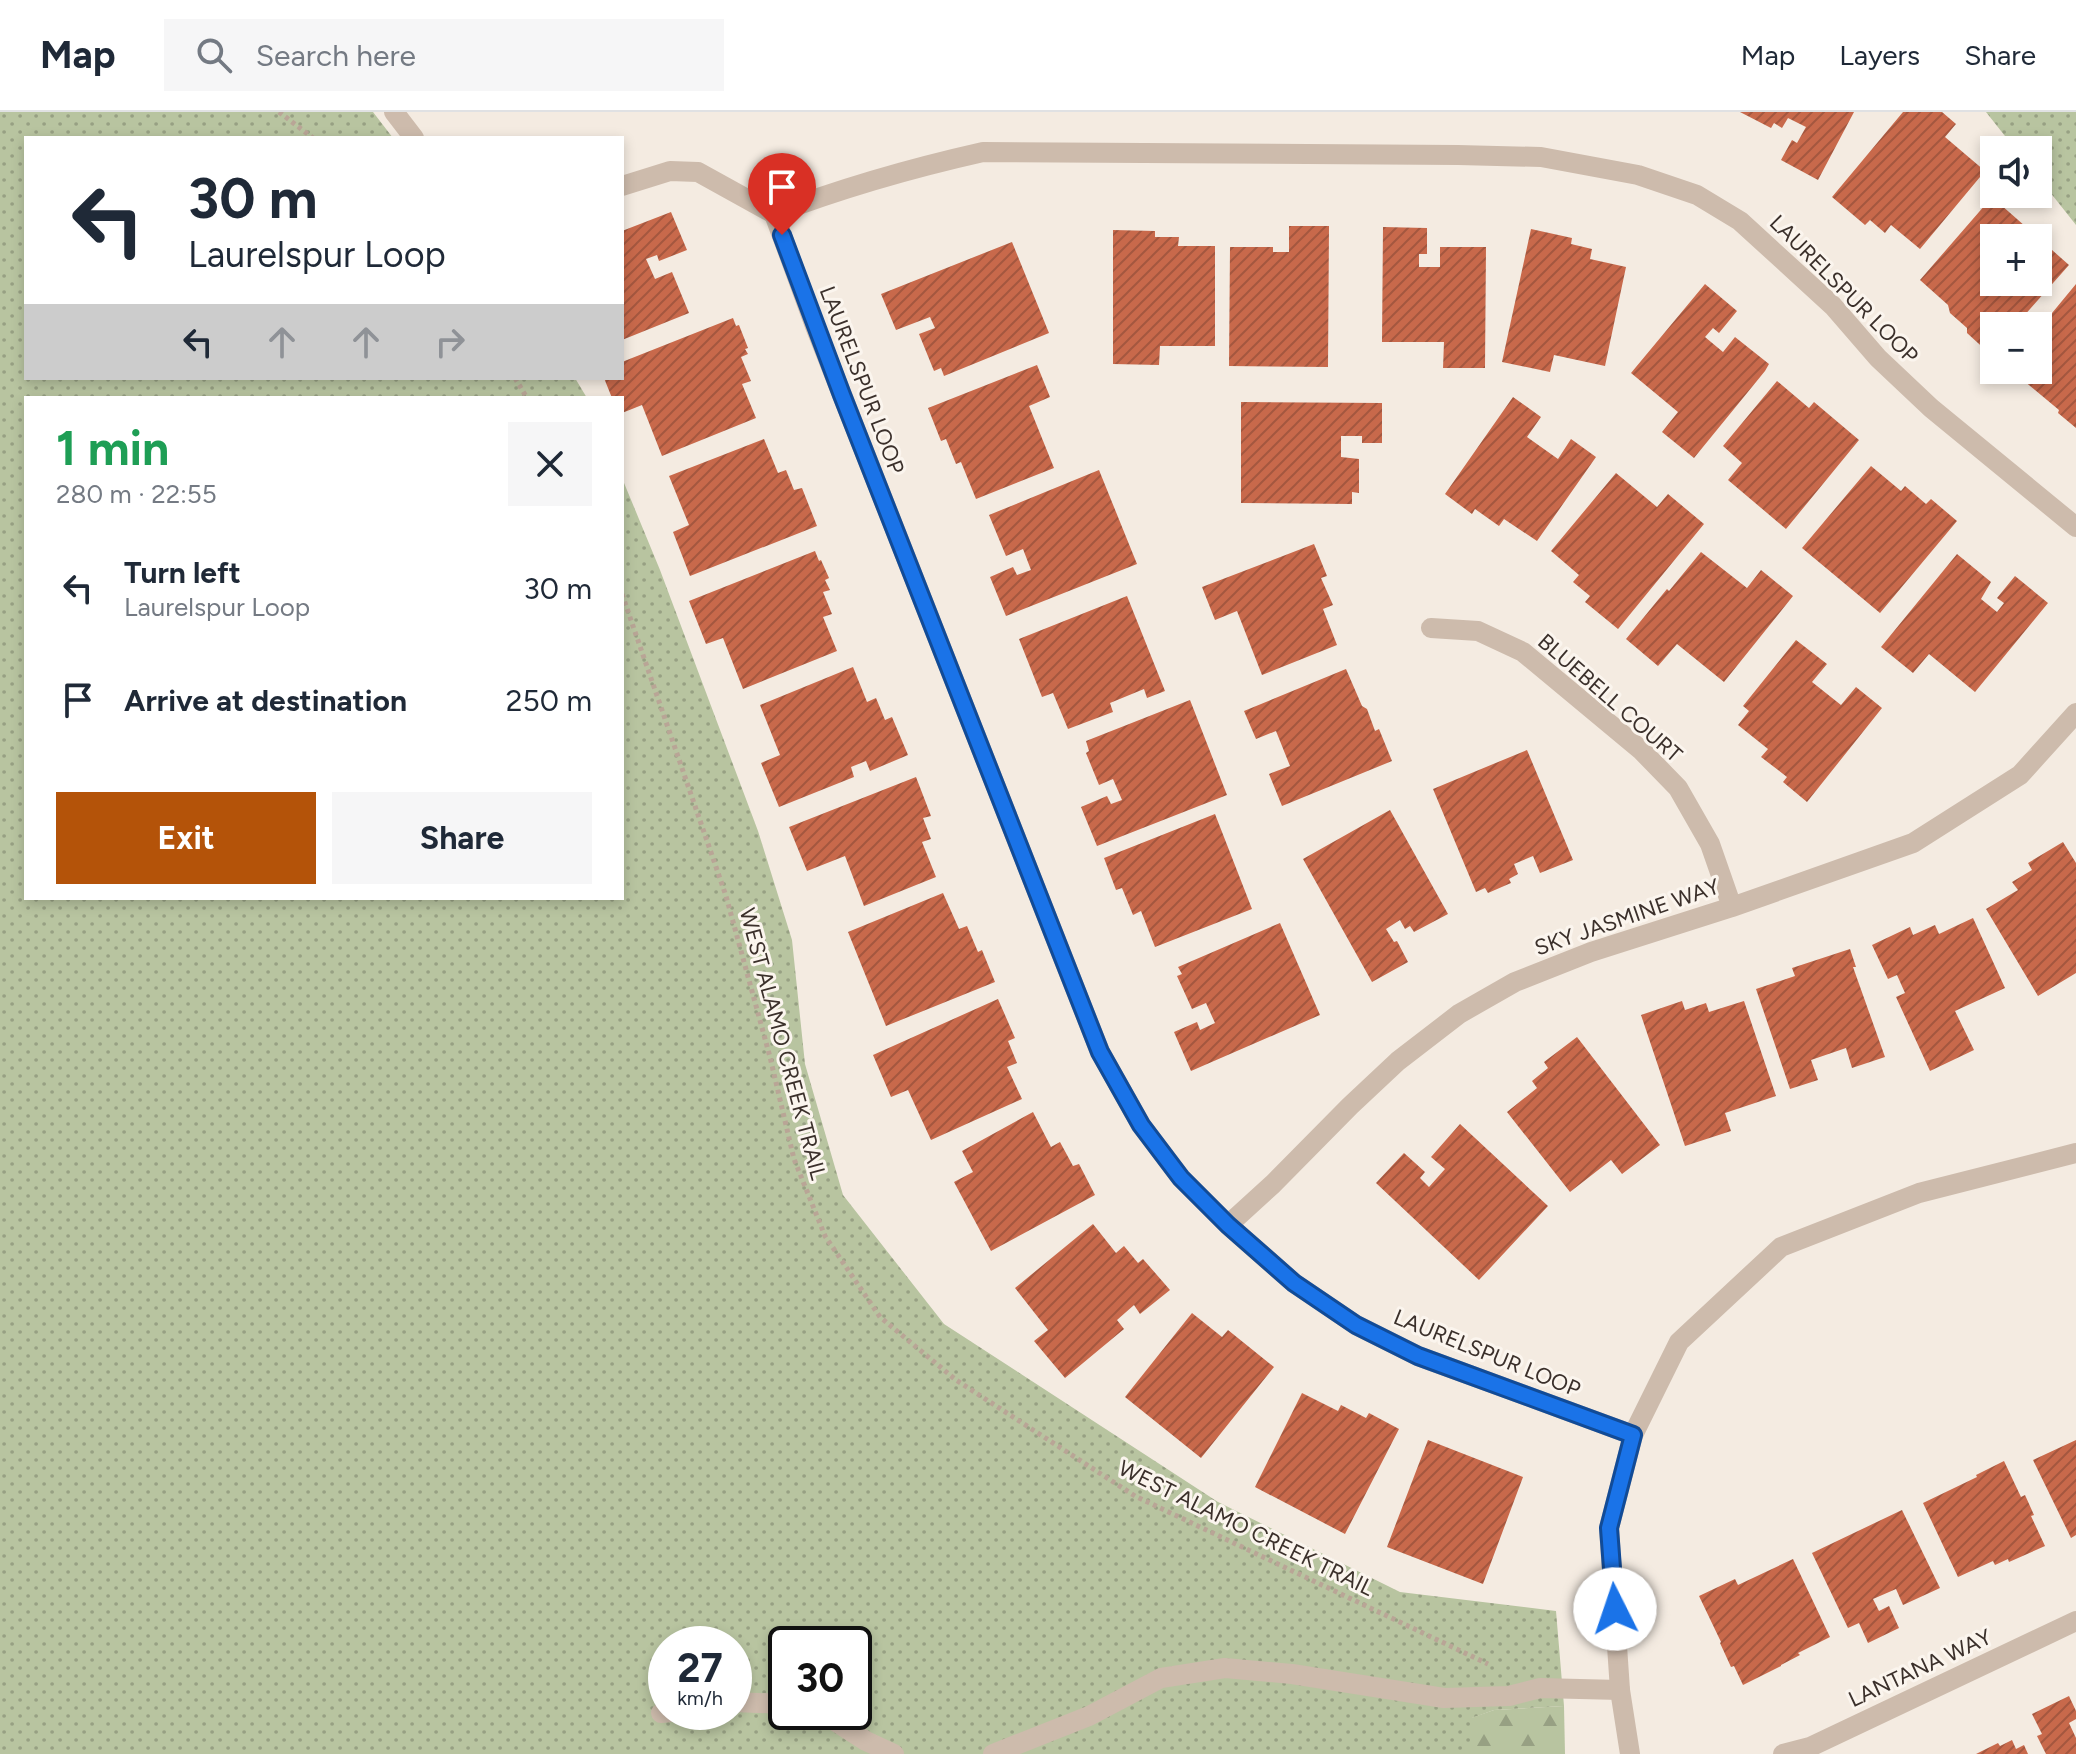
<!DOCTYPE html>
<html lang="en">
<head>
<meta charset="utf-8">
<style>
  :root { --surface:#fff; --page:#f6f6f7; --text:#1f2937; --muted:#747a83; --line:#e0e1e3; --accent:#b45309 }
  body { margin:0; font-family:Figtree,sans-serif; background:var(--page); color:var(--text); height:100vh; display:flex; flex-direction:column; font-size:30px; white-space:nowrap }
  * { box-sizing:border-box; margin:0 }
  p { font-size:26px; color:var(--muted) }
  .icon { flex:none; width:44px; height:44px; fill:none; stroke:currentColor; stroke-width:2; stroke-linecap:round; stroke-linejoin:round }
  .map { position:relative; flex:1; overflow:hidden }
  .drawer { position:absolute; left:24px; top:284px; width:600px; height:504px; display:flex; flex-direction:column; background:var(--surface); border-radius:0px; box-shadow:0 4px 12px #0003 }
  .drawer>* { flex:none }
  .banner { position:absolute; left:24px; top:24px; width:600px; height:244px; border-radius:0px; box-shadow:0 4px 12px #0003; background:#fff; color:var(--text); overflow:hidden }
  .buttons { position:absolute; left:1980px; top:24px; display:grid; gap:16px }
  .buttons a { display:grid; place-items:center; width:72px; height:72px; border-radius:0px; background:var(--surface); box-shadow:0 4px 12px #0003; font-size:40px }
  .speed { position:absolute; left:648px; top:1514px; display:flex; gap:16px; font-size:40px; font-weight:700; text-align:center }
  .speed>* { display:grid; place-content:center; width:104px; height:104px; border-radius:50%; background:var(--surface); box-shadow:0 4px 12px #0003; line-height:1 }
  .speed small { font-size:20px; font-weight:400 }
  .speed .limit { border:4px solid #111; border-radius:12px; background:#fff; color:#111 }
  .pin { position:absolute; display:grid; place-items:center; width:68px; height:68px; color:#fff; margin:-82px -34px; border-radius:50% 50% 50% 0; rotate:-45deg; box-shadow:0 0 8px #0007 }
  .pin .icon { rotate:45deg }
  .me { position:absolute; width:88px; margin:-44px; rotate:356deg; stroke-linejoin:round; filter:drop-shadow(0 0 6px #0008) }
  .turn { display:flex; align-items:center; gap:28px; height:168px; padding:0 32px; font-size:36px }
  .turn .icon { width:104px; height:104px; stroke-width:2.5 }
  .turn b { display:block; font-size:56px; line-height:68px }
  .lanes { display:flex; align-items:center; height:76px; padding:0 32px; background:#0003; justify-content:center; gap:40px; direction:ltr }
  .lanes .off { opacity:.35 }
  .round { display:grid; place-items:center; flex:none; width:84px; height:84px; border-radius:0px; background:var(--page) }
  .summary { display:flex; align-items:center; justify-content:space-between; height:136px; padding:0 32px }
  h1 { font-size:48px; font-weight:700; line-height:60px; color:#1e9e55 }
  .button { display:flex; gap:16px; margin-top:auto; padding:16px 32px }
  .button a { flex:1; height:92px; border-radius:0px; background:var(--accent); color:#fff; font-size:32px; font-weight:700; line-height:92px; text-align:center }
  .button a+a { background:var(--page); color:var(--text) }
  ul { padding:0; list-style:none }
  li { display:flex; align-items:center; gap:24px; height:112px; padding:0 32px }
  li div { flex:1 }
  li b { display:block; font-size:30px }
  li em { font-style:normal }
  header { display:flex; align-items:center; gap:48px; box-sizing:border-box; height:112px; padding:0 40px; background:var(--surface); border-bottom:2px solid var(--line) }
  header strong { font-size:38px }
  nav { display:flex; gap:44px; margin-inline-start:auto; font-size:28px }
  .search { width:560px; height:72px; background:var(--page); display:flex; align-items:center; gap:20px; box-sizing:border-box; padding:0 28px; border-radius:0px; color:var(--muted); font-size:30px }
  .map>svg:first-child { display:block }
</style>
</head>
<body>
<header>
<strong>Map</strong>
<div class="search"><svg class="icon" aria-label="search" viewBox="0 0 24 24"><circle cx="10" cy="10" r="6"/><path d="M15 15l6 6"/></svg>Search here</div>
<nav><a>Map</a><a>Layers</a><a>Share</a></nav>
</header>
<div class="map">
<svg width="2076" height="1642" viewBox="0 0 2076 1642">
  <defs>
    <pattern id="grass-dots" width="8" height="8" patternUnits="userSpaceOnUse" patternTransform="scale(2)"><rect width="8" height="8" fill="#b8c4a0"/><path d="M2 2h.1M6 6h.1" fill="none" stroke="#97a083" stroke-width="1.8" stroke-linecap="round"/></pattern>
    <pattern id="forest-firs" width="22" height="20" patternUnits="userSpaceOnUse" patternTransform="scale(2)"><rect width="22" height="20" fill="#b8c4a0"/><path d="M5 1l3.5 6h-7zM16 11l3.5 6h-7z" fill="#97a083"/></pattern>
    <pattern id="building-hatch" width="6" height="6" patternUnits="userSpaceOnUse" patternTransform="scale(2)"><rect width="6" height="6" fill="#c8694b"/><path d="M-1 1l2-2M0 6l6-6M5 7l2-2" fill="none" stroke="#a4573f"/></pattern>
  </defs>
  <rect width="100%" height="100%" fill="#f4ebe1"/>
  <path fill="url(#grass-dots)" fill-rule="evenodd" d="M0,0H373L393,26H26V266H575L587,286H26V786H622V366L660,458L758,719L792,828L805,952L843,1083L944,1212L1218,1390L1400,1480L1556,1499L1564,1594L1494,1598L1472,1606L1471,1642H0ZM666,1532H734V1600H666ZM786,1532H854V1600H786Z
    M1986,0H2076V113L2038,65V38H2016Z"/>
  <path fill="url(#forest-firs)" d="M1564,1594L1565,1642H1471V1606L1494,1598Z"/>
  <path fill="url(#building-hatch)" fill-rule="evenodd" d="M1740,0H1854L1818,68L1781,48L1792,28L1797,31L1806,15L1788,6L1782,16L1774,11L1771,16Z
    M1903,0H1942L1956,12L1945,25L1985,59L1920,137L1891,113L1885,121L1870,108L1865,113L1832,85Z
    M1992,85L2069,153L2015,214H1994V238L1990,242L1967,221V216L1950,201L1948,193L1920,168ZM1994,126H2038V170H1994Z
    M671,100L687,138L659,149L657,143L646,147L655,167L672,160L689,201L622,228V119Z
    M1289,114H1329L1328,255L1229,254L1230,135H1273V140H1289Z
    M1383,115L1427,116V142H1419V155H1440V135H1486L1485,256H1443L1444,230H1382Z
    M1531,117L1572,126L1571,132L1592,137L1590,147L1626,155L1605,254L1554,243L1550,260L1502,250Z
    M1113,118L1155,119V125H1179L1178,134H1215V234H1160L1159,253L1113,252Z
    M1012,130L1049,221L944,264L941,256L934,259L919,222L935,216L930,205L896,218L881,182Z
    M1705,172L1737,199L1719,221L1713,216L1705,225L1723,240L1735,225L1769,252L1765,259L1694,346L1662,320L1678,300L1631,261Z
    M2076,172V316L2058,301L2059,298L2011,258H2038V218Z
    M733,206L736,214L739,213L748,236L745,237L748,242L741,245L751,269L742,272L756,306L662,344L642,293L622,301V286H612L604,266H622V250Z
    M1037,253L1050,285L1029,294L1054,356L976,387L961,350L956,352L946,327L941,329L928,296Z
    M1777,269L1809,296L1814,290L1859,328L1786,417L1728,368L1742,351L1723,334Z
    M1513,285L1541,305L1527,325L1558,347L1571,327L1596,345L1537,429L1504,407L1499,414L1475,397L1472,402L1445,382Z
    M1241,290L1382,291V331H1362V324H1341V345L1359,347V381L1352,380V392L1241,391Z
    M764,327L778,361L786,358L794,378L802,376L817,414L690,464L673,420L689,413L669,364Z
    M1871,354L1901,379L1905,374L1926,392L1931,387L1957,409L1880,501L1802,436Z
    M1099,358L1137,452L1006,504L990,465L1013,455L1017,463L1031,458L1023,437L1006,444L989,403Z
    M1616,361L1657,395L1668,382L1704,412L1618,517L1585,490L1590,484L1573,470L1579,463L1551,439Z
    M1314,432L1327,464L1321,466L1333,493L1323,497L1337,533L1262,563L1237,499L1215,508L1202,475Z
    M815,439L819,449L821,448L829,466L825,468L830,478L823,480L832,502L823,505L837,539L743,577L723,526L706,532L689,489Z
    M1701,440L1747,476L1761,458L1793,484L1724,570L1677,532L1658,554L1626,527L1667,477L1669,479Z
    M1957,442L1991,470L1981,487L1997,500L2004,491L1997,486L2015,464L2048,491L1975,580L1929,542L1913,561L1881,535Z
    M1127,484L1165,579L1147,586L1144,577L1110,591L1113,600L1068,617L1053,581L1042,585L1019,527Z
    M1796,528L1827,552L1812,570L1841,593L1856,575L1882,596L1807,690L1783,670L1787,665L1761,645L1768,637L1738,613L1749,599L1743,594Z
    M853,555L867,590L876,586L885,608L892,605L908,643L870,659L866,649L851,655L854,665L779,695L761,651L780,643L760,593Z
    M1346,557L1362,594L1367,597L1375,619L1379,617L1392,649L1282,694L1269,662L1290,654L1276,619L1256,627L1244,599Z
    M1190,588L1227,683L1097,734L1081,695L1107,684L1111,692L1122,688L1113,667L1099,673L1086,641L1089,639L1086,629Z
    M1527,638L1573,748L1540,761L1533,744L1514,752L1518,762L1509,767L1511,771L1488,781L1485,776L1476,780L1433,677Z
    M916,665L931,704L923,706L931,727L922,730L936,765L864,794L845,744L807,759L789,715Z
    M1390,698L1448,802L1414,820L1410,814L1405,817L1400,808L1386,817L1394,830L1397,829L1408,850L1372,870L1303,747Z
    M1215,702L1252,797L1155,835L1141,799L1133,803L1122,776L1116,778L1104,746Z
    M2063,730L2076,751V861L2038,884L1986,797L2018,778L2012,770L2032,758L2028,751Z
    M943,781L959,817L967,814L978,840L982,838L995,870L886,914L848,820Z
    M1973,806L2005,876L1955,899L1974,938L1930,959L1896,885L1905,881L1897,863L1888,867L1872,833L1910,815L1913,823L1935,813L1939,822Z
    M1280,811L1320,903L1191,959L1174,920L1197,910L1200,918L1215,911L1206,891L1192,897L1177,864L1182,862L1178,855Z
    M1850,837L1856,855H1853L1885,945L1852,956L1846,936L1811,948L1818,968L1790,977L1756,877L1795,864L1792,856Z
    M998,887L1015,926L1008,929L1017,951L1007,955L1022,987L931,1028L908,978L891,985L873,943Z
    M1682,889L1685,898L1706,891L1709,900L1744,889L1776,984L1725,1001L1731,1019L1685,1034L1641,903Z
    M1577,925L1660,1033L1622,1062L1611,1048L1570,1080L1507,1000L1537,976L1532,969L1548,956L1544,950Z
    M1033,1000L1051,1035L1060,1030L1073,1054L1079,1052L1095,1083L991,1139L954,1070L973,1060L962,1039Z
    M1460,1012L1548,1094L1479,1168L1376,1071L1404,1041L1425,1060L1420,1066L1429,1075L1445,1057L1431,1045Z
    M1093,1112L1116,1141L1124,1134L1138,1151L1143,1147L1170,1178L1140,1202L1134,1193L1117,1208L1124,1217L1065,1266L1034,1229L1048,1218L1015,1176Z
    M1192,1201L1222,1225L1228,1218L1274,1255L1201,1346L1125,1285Z
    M1302,1281L1338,1299L1341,1293L1366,1306L1369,1301L1399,1317L1345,1422L1255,1375Z
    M1428,1328L1523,1365L1483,1472L1387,1435Z
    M2076,1328V1423L2071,1426L2033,1348Z
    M2004,1349L2021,1385L2025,1383L2034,1403L2031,1404L2045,1434L2009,1450L2008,1447L1995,1453L1993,1449L1958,1465L1923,1391L1977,1365L1976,1363Z
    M1902,1398L1940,1476L1903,1493L1896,1477L1873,1487L1879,1499L1889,1494L1899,1516L1868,1531L1859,1511L1848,1516L1812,1441Z
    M1793,1447L1830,1525L1798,1541L1800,1543L1781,1553V1554L1743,1573L1734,1554L1731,1555L1720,1531L1721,1530L1699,1484L1735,1467L1738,1473Z
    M2069,1584L2076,1599V1607L2069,1611L2076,1626V1642H2046L2037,1624L2042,1622L2032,1602Z
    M2012,1628L2016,1637L2024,1633L2028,1642H1976L1998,1631L2000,1634Z"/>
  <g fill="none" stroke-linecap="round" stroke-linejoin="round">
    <path stroke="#b9a596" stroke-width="5" stroke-dasharray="4 4" stroke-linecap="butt" d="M279,0L313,26
      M515,266L527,286
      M622,482L726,784L770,945L794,1047L825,1124L880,1205L956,1268L1135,1384L1488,1552"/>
    <path stroke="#cdbbac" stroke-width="20" d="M394,0L414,26
      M622,74L670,59L698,60L774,102
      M734,1590L786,1592
      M821,1600L866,1629L894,1642
      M661,1601L670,1600
      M993,1642L1089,1604L1161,1566L1225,1556L1292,1562L1444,1586L1509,1584L1540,1576L1620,1578"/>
    <path stroke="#cdbbac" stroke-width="20" d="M1431,516L1478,519L1523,540L1641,638L1678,676L1710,732L1732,795
      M1228,1113L1273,1072L1350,994L1398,949L1459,902L1515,870L1591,840L1732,795L1913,731L2020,663L2076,601
      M1633,1323L1418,1244L1356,1213L1294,1171L1228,1113L1181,1066L1141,1013L1100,940L815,214L774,102C842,76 912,56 983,40L1458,43L1541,45L1638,63L1697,83L1740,109L1833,194L1878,246L1931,296L2076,415
      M1630,1642L1620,1578L1609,1416L1633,1323L1679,1230L1781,1135L1919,1081L2076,1041
      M1783,1642L1810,1635L2076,1509"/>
  </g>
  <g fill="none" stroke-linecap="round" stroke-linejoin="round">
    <g stroke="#114b97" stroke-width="20">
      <path id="route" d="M782,123L842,283L1100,940L1141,1013L1181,1066L1228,1113L1294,1171L1356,1213L1418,1244L1633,1323L1609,1416L1615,1497"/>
    </g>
    <use href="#route" stroke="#1a73e8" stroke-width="14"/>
  </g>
  <g text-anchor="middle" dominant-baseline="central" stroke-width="6" stroke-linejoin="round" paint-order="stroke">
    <g font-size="22" fill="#3b302b" stroke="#fbf5ee">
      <text transform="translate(1844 177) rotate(45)">LAURELSPUR LOOP</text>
      <text transform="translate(862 268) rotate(69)">LAURELSPUR LOOP</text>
      <text transform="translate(1610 586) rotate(41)">BLUEBELL COURT</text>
      <text transform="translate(1627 805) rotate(-19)">SKY JASMINE WAY</text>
      <text transform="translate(783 932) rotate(75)">WEST ALAMO CREEK TRAIL</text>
      <text transform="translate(1487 1241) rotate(22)">LAURELSPUR LOOP</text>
      <text transform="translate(1246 1416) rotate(26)">WEST ALAMO CREEK TRAIL</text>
      <text transform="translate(1920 1556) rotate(-25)">LANTANA WAY</text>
    </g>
  </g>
</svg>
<div class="buttons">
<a><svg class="icon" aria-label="sound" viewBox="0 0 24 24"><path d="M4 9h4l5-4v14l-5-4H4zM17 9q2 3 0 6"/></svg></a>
<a>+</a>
<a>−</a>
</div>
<div class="speed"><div>27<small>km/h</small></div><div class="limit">30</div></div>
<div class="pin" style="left:782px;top:123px;background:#d93025"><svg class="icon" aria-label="arrive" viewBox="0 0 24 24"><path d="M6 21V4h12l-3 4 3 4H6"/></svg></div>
<svg class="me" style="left:1615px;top:1497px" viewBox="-20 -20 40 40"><circle r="19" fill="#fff"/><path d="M0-13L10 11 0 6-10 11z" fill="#1a73e8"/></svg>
<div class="banner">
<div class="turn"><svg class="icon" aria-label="left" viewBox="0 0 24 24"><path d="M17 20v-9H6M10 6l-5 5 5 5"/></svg><div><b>30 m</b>Laurelspur Loop</div></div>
<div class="lanes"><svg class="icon" aria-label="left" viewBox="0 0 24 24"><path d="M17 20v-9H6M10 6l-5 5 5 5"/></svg><svg class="icon off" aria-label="ahead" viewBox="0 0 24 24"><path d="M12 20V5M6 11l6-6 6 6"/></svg><svg class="icon off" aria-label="ahead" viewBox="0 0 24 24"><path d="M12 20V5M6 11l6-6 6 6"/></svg><svg class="icon off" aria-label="right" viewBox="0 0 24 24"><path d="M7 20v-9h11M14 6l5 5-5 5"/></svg></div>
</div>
<section class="drawer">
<div class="summary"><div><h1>1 min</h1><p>280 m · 22:55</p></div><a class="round"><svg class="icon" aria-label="close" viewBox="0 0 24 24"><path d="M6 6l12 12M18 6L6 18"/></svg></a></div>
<ul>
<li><svg class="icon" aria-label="left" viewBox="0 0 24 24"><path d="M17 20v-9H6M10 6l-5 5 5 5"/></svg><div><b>Turn left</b><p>Laurelspur Loop</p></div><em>30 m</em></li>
<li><svg class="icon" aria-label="arrive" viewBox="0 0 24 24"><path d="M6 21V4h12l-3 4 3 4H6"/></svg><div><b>Arrive at destination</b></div><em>250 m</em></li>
</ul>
<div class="button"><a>Exit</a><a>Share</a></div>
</section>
</div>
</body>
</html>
